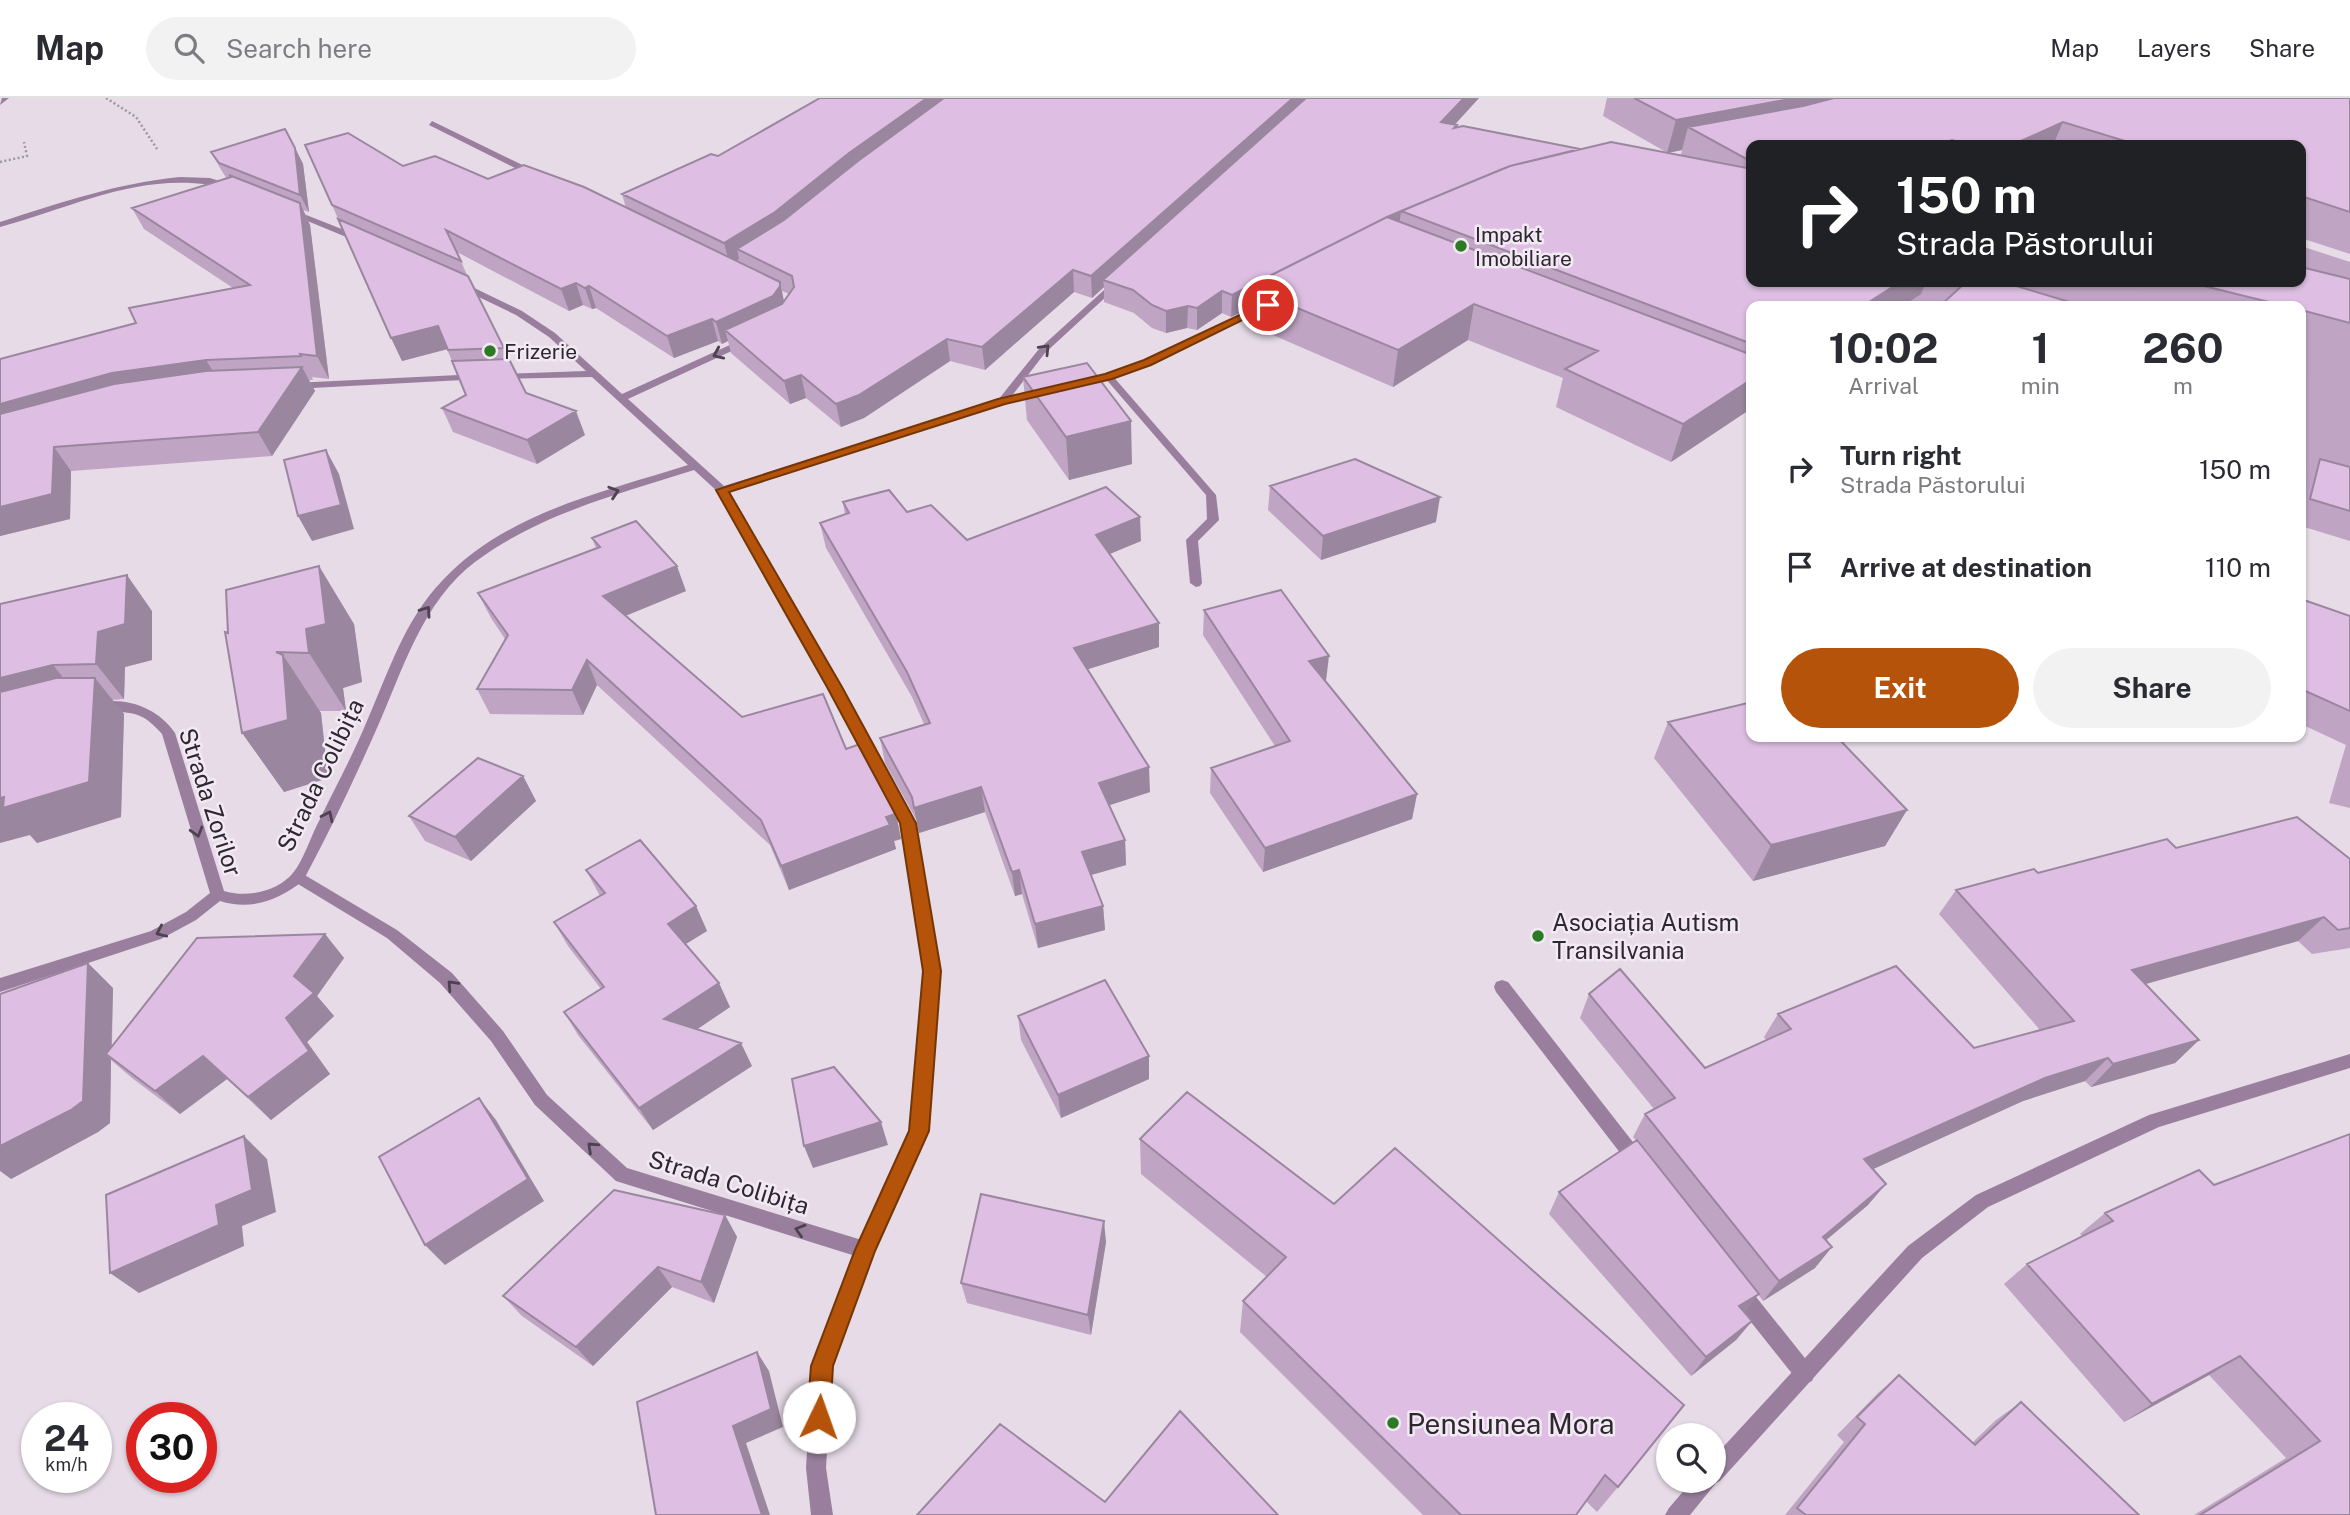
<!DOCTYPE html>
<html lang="en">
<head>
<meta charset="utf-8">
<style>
  :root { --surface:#fff; --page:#f2f2f3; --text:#2b2b33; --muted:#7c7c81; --line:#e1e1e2; --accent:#b45309 }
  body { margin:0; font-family:"Public Sans",sans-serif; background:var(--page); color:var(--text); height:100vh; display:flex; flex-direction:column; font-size:26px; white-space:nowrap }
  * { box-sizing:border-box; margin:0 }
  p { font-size:23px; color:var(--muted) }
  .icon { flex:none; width:38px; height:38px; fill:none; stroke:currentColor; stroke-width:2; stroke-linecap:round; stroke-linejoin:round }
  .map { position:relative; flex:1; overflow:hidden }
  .side { position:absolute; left:1746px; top:203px; width:560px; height:441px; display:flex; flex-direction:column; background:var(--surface); border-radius:14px; box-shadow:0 2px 5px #0004 }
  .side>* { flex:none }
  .hud { position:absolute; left:1746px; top:42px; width:560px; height:147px; border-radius:14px; box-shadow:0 2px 5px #0004; background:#202124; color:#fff; overflow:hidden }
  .tools { position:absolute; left:1656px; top:1325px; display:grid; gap:14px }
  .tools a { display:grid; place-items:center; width:70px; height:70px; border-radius:50%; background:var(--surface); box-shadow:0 2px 5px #0004; font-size:35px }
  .speed { position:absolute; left:21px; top:1304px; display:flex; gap:14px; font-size:35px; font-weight:700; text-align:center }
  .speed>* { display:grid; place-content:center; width:91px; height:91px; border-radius:50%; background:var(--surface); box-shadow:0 2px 5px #0004; line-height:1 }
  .speed small { font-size:18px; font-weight:400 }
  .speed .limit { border:10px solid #d22; background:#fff; color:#111 }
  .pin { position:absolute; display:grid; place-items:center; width:60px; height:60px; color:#fff; margin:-30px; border:4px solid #fff; border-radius:50%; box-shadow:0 2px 7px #0007 }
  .me { position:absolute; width:77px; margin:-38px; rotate:3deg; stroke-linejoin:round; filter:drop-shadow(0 0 5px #0008) }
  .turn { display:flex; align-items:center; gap:24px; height:147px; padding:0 35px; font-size:32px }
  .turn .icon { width:91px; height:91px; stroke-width:2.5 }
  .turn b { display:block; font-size:49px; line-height:60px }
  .eta { display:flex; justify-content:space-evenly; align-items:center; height:119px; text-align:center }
  .eta b { font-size:42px; font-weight:700; line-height:49px }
  .primary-button { display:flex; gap:14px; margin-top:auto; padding:14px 35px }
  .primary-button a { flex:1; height:80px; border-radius:42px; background:var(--accent); color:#fff; font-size:28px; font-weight:700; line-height:80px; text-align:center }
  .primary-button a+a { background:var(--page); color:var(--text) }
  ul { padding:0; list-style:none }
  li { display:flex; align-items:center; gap:21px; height:98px; padding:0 35px }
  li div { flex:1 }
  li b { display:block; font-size:26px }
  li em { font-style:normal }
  header { display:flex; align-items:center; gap:42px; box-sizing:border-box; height:98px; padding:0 35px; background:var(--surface); border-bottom:2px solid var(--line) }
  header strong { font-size:33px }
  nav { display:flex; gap:38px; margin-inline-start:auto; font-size:24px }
  .search { width:490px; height:63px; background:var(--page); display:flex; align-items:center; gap:18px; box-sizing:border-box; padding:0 24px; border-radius:38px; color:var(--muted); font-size:26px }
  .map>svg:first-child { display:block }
</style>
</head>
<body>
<header>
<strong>Map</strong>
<div class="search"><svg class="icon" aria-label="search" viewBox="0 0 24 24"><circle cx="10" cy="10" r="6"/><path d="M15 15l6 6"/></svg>Search here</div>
<nav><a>Map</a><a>Layers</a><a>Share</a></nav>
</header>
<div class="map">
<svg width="2350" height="1417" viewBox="0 0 2350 1417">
  <rect width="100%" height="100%" fill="#e6dbe7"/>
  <path fill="#bfa5c3" d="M2301,148L2350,164V394L2301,380V208H1802L1710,172L1752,184H2301Z"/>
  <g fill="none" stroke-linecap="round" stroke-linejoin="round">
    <path stroke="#9e969f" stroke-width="2.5" stroke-dasharray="2 2.5" stroke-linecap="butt" d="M106,0L136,19L157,51
      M0,64L27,58L24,44"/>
    <path fill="#997f9d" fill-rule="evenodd" d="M2,0H9L0,7Z
      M1105,276H1111L1216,397L1219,422L1198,443L1202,485L1200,488L1196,489L1190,485L1186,442L1207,421L1206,397L1105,280Z
      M298,773L397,832L452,875L503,933L547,997L627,1070L865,1143L872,1146L874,1152L872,1158L865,1161L616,1083L535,1007L491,943L440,885L387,840L293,783L291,779L293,775Z
      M1502,882L1508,884L1643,1057L1646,1063L1643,1069L1637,1071L1631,1069L1496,894L1494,889L1496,884Z
      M1738,1183L1745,1185L1812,1269L1815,1276L1812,1283L1805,1286L1798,1283L1731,1199L1729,1192L1731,1185Z"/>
    <path fill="#997f9d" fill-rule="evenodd" d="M432,23L537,74L538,76L531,78L429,27Z
      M180,79L210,80L241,90L237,92C147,69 84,106 0,129V124C60,105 117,85 180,79Z
      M291,111L362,139L363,141L356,143L288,115L287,113Z
      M1114,183L1121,185L1045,255L1011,299L1042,291L1045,292V296L1006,306L728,394L841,589L915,725L940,873L928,1033L874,1153L832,1268L826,1370L833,1417H811L806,1370L812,1268L856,1152L910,1033L924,873L901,725L829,589L718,394L694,372C619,396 539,416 475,464C422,504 403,572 377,630C354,682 330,733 303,783C278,802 251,813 220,803L196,822L161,841L0,894V880L151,833L186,814L210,795L162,636C137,607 127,618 96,611L95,608L96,605C126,598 158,610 175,635L224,793C246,800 277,794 293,775C303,763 311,738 319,723C335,690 353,657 367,623C388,575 405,521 442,483C505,415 603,394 688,367L592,279L496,281L494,279L499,276L586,273L549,239L516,217L458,189V185H464L522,213L555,235L622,296L743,241H749V245L628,301L724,388L998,302L1039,251Z
      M1260,208L1263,209V213L1151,266L1085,287L1077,285L1145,262Z
      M479,276L484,279L482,281L293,291L288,288L293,285Z
      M2350,956V970L2159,1029L1988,1109L1922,1160L1720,1383L1716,1385L1690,1417H1665L1669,1410L1693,1382H1713V1360L1908,1148L1976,1097L2149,1017Z"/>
  </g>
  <path fill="#bfa4c3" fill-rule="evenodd" d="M820,0H1479L1454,27H1457V29L1580,51L1666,54L1603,18L1607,0H2350V156L2301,140V47H1752V184L1921,196L1752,208V310L1671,364L1556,309L1563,280L1468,242L1393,289L1245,225L1246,212L1231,219L1222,215L1197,232L1187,230L1166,235L1152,230L1134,215L1104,204V189L1092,200L1074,194L985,272L950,263L864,320L841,329L806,300L790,306L731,255L728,243L722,246L718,243L674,260L596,210L592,211L583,207L569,213L457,154L467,177L526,295L585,337L537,366L453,334L442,310L466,297L447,251L402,263L305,47L403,68L488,81L626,110L622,96L718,58ZM1682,52L1681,57L1668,55ZM782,193L789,196L784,203Z
    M295,50L303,66L309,114L303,112L310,127L329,281L312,279L313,282H309L315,293L272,358L71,373L70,421L0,438V261L136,225L233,190L144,131L132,110L227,81L220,70L211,54Z
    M2350,181V289L2301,275V208H2129L2143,184H2301Z
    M1023,279L1132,366L1069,382L1027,322Z
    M2320,361L2350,369V443L2301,428V389L2302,384Z
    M1270,388L1436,424L1321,462L1268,412Z
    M843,404L907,414L967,442L1141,443L1110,456L1159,549L1087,571L1150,694L1109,707L1125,742L1126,767L1091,777L1103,808L1105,832L1038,850L1022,796L1015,798L985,714L919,735L917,723L885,665L880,640L924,626L912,599L826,450L820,425L845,417Z
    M592,440L686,493L625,518L742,619L846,651L893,701L901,741L894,743L896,751L789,792L770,747L597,587L583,617L490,616L477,591L505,541L491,520L478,495L596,450Z
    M2301,501L2350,518V710L2329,705L2346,647L2301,626Z
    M0,506L152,513V562L125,569L124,601L112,602L124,616L121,719L37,745L30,737Z
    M1204,512L1326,583H1325L1417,696L1412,721L1263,774L1210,695L1211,670L1275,648L1203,537Z
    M354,526L362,584L343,590L346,613H319L321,615L328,680L284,694L228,535Z
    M1668,624L1907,712L1885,748L1753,783L1654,660Z
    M523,678L536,703L471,763L425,743L409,718Z
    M2176,750L2350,761V850L2312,856L2298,843L2146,886L2199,942L2175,965L2091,989L2085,983L2023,1003L1873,1071L1868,1107L1826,1142L1815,1170L1763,1203L1758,1196L1744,1214L1752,1223L1736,1242L1691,1278L1549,1116L1559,1094L1636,1042L1633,1039L1645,1016L1654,1011L1580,920L1589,896L1705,970L1766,942L1764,939L1778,916L1974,950L2040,932L1939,816L1956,792L2038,775Z
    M586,772L696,808L707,833L686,846L730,909L697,931L752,968L653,1032L578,937L564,914L601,891L568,848L554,824L600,798Z
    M325,836L344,860L317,898L334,918L307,944L330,976L271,1022L227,981L180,1016L132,980L111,962L110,1025L98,1034L11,1081L113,890L112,949Z
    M1018,918L1149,958V981L1061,1020L1021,942Z
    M1187,994L1618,1389L1597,1414L1586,1403L1576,1417H1423L1240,1234L1243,1203L1267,1179L1141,1076L1140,1041Z
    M2214,1087L2350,1417H2194L2286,1360L2209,1277L2124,1324L2004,1186L2027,1166L2082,1138L2080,1136L2105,1115Z
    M725,1117L737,1139L714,1205L672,1189L593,1268L522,1218L503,1198Z
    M1106,1144L1091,1237L967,1205L961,1185Z
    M1899,1277L1972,1345L1996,1322L2021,1304L2139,1417H1785L1844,1344L1837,1337L1878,1295Z"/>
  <path fill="#9b869f" d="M927,0H956L779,135L737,151L739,161L730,167L724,145L849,55Z
    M1293,0H1313L1103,182L1104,189L1092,200L1091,178Z
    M1464,0H1479L1439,44L1441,24Z
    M1795,0H1913L1688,29L1682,52L1667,55L1676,22Z
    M2063,24L2053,47H2012Z
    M1952,42L1950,47H1939Z
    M295,50L303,66L309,114L300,97Z
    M300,105L310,127L329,281L317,258Z
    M1401,114L1398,135L1381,122Z
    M1073,172L1074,194L985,272L982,249Z
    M780,184L785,209L725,232L728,243L722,246L716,224Z
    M1900,184H1926L1921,196L1903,208H1863Z
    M576,185L583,207L569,213L561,191Z
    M589,188L596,210L592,211L585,190Z
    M1247,190L1246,212L1231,219L1232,197Z
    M1222,193V215L1197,232V210Z
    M1474,206L1468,242L1393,289L1398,252Z
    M1188,208L1187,230L1166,235V213Z
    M712,221L718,243L674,260L667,238Z
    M438,228L448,251L402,263L391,240Z
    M947,241L950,263L864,320L841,329L836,306Z
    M206,262L220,285L0,334V306L112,275Z
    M302,269L315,293L272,358L258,334Z
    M801,277L806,300L790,306L784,283Z
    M1752,281V310L1671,364L1683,326Z
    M576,313L585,337L537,366L527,342Z
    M1131,323L1132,366L1069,382L1066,339Z
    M54,349L71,373L70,421L0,438V409Z
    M326,352L339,376L354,431L312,443L298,418Z
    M1440,399L1436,424L1321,462L1323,438Z
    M1140,419L1141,443L1097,461L1096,437Z
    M319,468L354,526L362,584L343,590L346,613L309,555L306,531Z
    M677,468L686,493L613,523L603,498Z
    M127,477L152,513V562L125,569L124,601L96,566L98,534Z
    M1159,525V549L1076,575L1074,550Z
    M283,557L321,615L328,680L284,694L242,635Z
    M1329,558L1326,583L1307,588L1309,563Z
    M587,562L597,587L583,617L572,592Z
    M53,567L82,603L0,623V580Z
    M95,580L124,616L121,719L37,745L30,737L0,745V700Z
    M1149,669L1150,694L1101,710L1099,685Z
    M523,678L536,703L471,763L455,739Z
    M981,689L985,714L919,735L914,710Z
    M1417,696L1412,721L1263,774L1265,750Z
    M893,701L901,741L894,743L896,751L789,792L781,768L886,719Z
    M1907,712L1885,748L1753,783L1771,747Z
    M1125,742L1126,767L1084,779L1082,754Z
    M1019,772L1022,796L1015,798L1012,774Z
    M696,808L707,833L679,850L668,826Z
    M1103,808L1105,832L1038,850L1035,826Z
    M2324,819L2298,843L2110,896L2132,872Z
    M325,836L344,860L317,898L334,918L307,944L330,976L271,1022L248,999L286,920L294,878Z
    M88,865L113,890L111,961L106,956L111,962L110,1025L98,1034L11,1081L0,1073V1048Z
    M719,885L730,909L677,945L664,921Z
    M2199,942L2175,965L2091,989L2113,966Z
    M741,945L752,968L653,1032L639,1010Z
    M203,958L227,981L180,1016L155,993Z
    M1149,958V981L1061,1020L1058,997Z
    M2108,960L2085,983L2023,1003L1847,1083L1864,1061L2045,980Z
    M479,1000L496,1022L544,1103L445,1167L425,1147Z
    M881,1024L888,1047L813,1070L804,1048Z
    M244,1038L267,1061L276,1114L242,1128L244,1148L139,1195L110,1175L216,1107Z
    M1886,1086L1868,1107L1806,1159L1823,1139Z
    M725,1117L737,1139L714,1205L701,1184Z
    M1104,1123L1106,1144L1091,1237L1088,1217Z
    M1832,1149L1815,1170L1763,1203L1779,1183Z
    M658,1169L672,1189L593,1268L576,1249Z
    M1759,1196L1742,1216L1739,1208Z
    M1752,1223L1736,1242L1691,1278L1706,1259Z
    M757,1254L769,1273L783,1329L746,1345L770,1417H762L733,1328Z
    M2240,1258L2209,1277L2124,1324L2152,1306Z"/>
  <path fill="#debfe3" stroke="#9b869f" stroke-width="2" d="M820,0H927L849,55L775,114L724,145L622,96L711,56L718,58Z
    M944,0H1293L1091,178L1073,172L982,249L947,241L859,297L836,306L801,277L784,283L725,232L782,206L794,189L792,178L737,151L784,122L858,63Z
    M1306,0H1464L1441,24L1457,27L1454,30L1463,28L1580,51L1510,68L1500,72L1387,119L1232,197L1222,193L1197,210L1188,208L1166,213L1152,207L1133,192L1103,182Z
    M1634,0H1795L1676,22Z
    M1834,0H2350V114L2301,98V47H2138L2063,24L2012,47H1968L1952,42L1939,47H1752V64L1688,29L1803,8Z
    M285,31L295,50L300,97L219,65L211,54Z
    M348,35L403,68L435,58L488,81L524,67L584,89L780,184V188L773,198L716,224L712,221L667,238L589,188L585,190L576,185L561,191L446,132L461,163L332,107L305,47Z
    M1611,44L1752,71V184H1900L1863,208H1752V246L1401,113L1510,68Z
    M229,77L300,105L317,258L300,256L301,258L206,262L112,275L0,306V261L136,225L129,210L250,187L132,110L231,79Z
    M1387,119L1752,257V281L1683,326L1565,271L1598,253L1474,206L1398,252L1247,189Z
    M338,121L468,178L504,250L448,252L438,228L391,240Z
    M2301,169L2350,181V225L2301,212V208H2285L2188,184H2301Z
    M1966,184H2003L2083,208H1940Z
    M509,261L526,295L576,313L527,342L442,310L466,297L452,263Z
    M1087,265L1131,323L1066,339L1023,279Z
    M302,269L258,334L54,349L52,396L0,409V316L114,286L206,273Z
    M326,352L341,407L298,418L284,362Z
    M1355,361L1440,399L1323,438L1270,388Z
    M2320,361L2350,369V413L2310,401Z
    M1106,389L1140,419L1096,437L1159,525L1074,550L1149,669L1099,685L1125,742L1082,754L1103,808L1035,826L1019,772L1012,774L981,689L914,710L912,699L880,640L930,625L907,574L820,425L849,415L843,404L889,392L907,414L931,407L967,442Z
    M636,423L677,468L603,498L742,619L823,596L846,651L863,645L893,701L895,716L886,719L890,727L781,768L761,722L587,562L572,592L477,591L508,537L478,495L600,449L592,440Z
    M319,468L326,526L306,531L309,555L276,554L283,557L288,622L242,635L225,534L228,535L226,492Z
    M127,477L125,526L98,534L96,566L53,567L0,580V506Z
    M1281,492L1329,558L1309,563L1417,696L1265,750L1211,670L1290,643L1204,512Z
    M2301,501L2350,518V613L2301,591Z
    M56,580H95L89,684L3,710L4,699L0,700V594Z
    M1752,604V639H1837L1907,712L1771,747L1668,624Z
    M478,660L523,678L455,739L409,718Z
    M2297,719L2350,761V830L2338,832L2324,819L2132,872L2199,942L2113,966L2108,960L2045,980L1864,1061L1886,1086L1823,1139L1832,1149L1779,1183L1645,1016L1675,1000L1589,896L1620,871L1705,970L1791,931L1778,916L1896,868L1974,950L2074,923L1956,792L2034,771L2038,775L2167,741L2176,750Z
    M640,742L696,808L668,826L719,885L664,921L741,945L639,1010L564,914L604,889L554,824L605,795L586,772Z
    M325,836L294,878L314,895L286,920L309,953L248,999L203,958L155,993L106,956L197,840Z
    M88,865L83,1003L71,1012L0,1048V896Z
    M1105,882L1149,958L1058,997L1018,918Z
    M834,969L881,1024L804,1048L792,981Z
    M1187,994L1334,1106L1395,1050L1684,1307L1618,1389L1605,1377L1576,1417H1461L1243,1203L1286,1159L1140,1041Z
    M479,1000L528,1081L425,1147L379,1059Z
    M2350,1036V1417H2200L2320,1343L2240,1258L2152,1306L2027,1166L2113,1123L2105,1115L2199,1072L2214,1087Z
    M244,1038L252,1092L216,1107L219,1127L110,1175L106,1097Z
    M1637,1042L1759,1196L1739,1208L1752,1223L1706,1259L1559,1094Z
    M614,1092L725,1117L701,1184L658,1169L576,1249L503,1198Z
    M981,1096L1104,1123L1088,1217L961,1185Z
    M757,1254L771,1311L733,1328L762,1417H656L637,1304Z
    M1899,1277L1975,1347L2021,1304L2139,1417H1806L1797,1410L1865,1326L1857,1319Z
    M1180,1313L1278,1417H917L1000,1326L1105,1404Z"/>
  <defs><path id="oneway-chevron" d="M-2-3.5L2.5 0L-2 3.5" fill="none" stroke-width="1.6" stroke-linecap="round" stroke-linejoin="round" transform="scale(1.75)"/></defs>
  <g stroke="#4d424f">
    <use href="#oneway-chevron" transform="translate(1045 251) rotate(-46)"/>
    <use href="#oneway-chevron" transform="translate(718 256) rotate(156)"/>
    <use href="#oneway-chevron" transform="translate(614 394) rotate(-18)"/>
    <use href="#oneway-chevron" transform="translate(426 513) rotate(-55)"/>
    <use href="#oneway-chevron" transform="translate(328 718) rotate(-64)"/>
    <use href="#oneway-chevron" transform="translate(197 734) rotate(74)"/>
    <use href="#oneway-chevron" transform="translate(161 834) rotate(155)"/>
    <use href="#oneway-chevron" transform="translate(452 887) rotate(-133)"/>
    <use href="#oneway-chevron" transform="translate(592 1049) rotate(-137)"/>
    <use href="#oneway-chevron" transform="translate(800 1132) rotate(-163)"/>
  </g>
  <path fill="#b45309" stroke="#753606" stroke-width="2" d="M1265,205L1273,207L1151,267L1112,281L1005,306L729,394L842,589L916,725L941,873L929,1033L875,1153L833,1268L830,1319L827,1327L819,1330L811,1327L807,1319L811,1268L855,1152L909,1033L923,873L900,725L827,589L716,392L998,301L1105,276L1144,262Z"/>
  <g fill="#2c7b24" stroke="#f3e9f5" stroke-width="2.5">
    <circle cx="1461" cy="148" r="7"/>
    <circle cx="490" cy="253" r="7"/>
    <circle cx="1538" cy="838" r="7"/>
    <circle cx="1393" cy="1325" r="7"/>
  </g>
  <g text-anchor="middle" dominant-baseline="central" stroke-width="5" stroke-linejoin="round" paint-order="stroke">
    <g font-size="21" fill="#2c282d" stroke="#f3e9f5" text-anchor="start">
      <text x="1475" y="136">Impakt<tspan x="1475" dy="24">Imobiliare</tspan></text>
      <text x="504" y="253">Frizerie</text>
    </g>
    <g font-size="24" fill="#2c282d" stroke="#f3e9f5">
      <text transform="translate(320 677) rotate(-64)">Strada Colibița</text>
      <text transform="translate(211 704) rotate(72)">Strada Zorilor</text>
      <text transform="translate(729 1084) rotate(17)">Strada Colibița</text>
    </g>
    <g font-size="24" fill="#2c282d" stroke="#f3e9f5" text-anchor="start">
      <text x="1552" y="824">Asociația Autism<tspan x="1552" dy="28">Transilvania</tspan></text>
    </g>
    <g font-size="28" fill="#2c282d" stroke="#f3e9f5" text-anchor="start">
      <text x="1407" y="1325">Pensiunea Mora</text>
    </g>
  </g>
</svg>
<div class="tools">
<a><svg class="icon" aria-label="search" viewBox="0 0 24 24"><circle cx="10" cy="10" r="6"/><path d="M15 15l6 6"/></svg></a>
</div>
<div class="speed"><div>24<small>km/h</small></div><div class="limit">30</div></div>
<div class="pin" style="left:1268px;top:207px;background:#d93025"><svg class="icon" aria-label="arrive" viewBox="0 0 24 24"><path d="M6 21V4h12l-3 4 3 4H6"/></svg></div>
<svg class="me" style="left:819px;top:1319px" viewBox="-20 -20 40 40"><circle r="19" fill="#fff"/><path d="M0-13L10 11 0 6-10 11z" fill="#b45309"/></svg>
<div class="hud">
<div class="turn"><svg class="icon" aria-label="right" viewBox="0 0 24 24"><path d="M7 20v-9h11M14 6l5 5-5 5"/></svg><div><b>150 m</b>Strada Păstorului</div></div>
</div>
<section class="side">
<div class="eta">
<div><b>10:02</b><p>Arrival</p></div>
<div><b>1</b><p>min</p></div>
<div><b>260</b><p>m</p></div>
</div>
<ul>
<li><svg class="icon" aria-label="right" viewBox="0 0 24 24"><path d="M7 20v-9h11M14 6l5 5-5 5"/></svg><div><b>Turn right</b><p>Strada Păstorului</p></div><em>150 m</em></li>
<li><svg class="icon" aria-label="arrive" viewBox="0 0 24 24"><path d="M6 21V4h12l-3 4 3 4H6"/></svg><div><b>Arrive at destination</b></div><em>110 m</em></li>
</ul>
<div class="primary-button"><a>Exit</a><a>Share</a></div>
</section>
</div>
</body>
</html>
